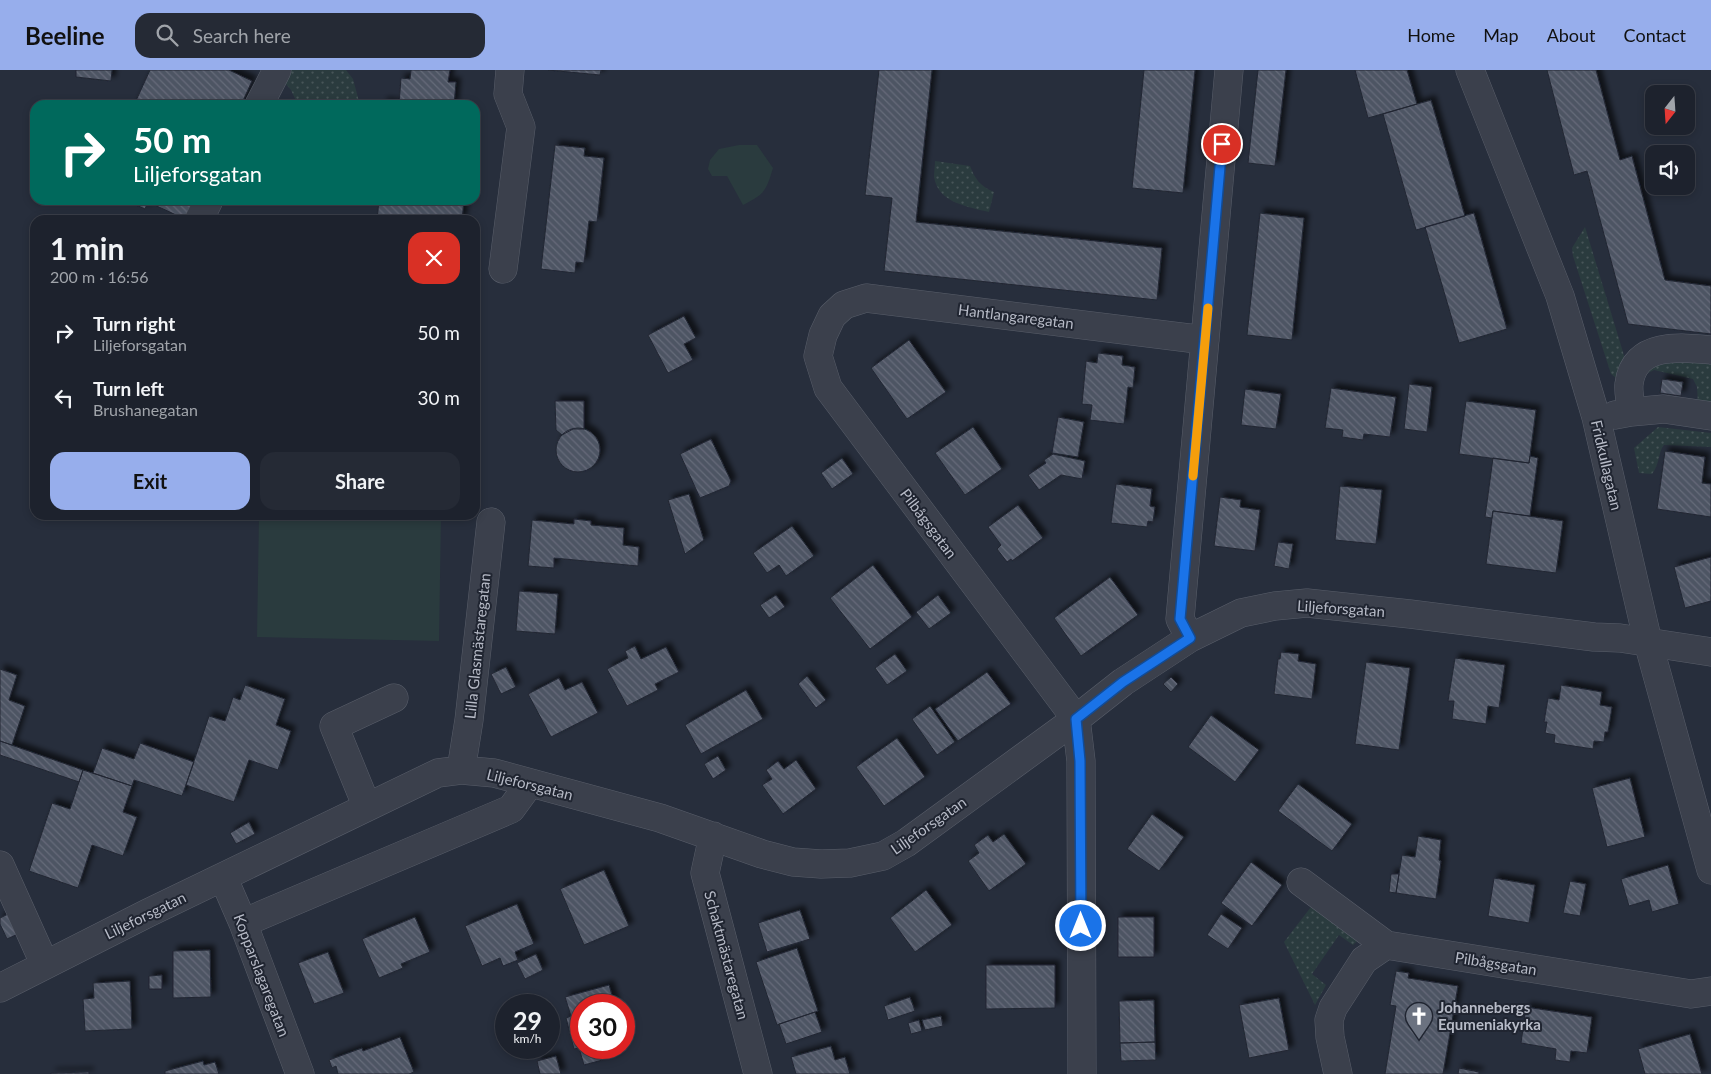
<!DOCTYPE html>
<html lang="en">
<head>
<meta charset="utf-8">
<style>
  :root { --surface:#1d222d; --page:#252a35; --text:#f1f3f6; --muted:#a0a4aa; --line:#3b3f49; --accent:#97aeec }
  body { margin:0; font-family:Lato,sans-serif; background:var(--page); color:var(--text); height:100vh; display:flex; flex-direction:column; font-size:19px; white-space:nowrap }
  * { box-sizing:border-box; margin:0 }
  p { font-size:16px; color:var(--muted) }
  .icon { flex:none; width:28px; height:28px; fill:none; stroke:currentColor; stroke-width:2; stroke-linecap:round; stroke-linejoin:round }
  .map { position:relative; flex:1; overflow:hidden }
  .sheet { position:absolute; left:30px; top:145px; width:450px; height:305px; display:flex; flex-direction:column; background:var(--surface); border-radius:15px; box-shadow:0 2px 8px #0003,0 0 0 1px var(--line) }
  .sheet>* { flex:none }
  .guide { position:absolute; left:30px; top:30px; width:450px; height:105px; border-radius:15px; box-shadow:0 2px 8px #0003,0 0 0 1px var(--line); background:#00695c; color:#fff; overflow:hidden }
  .needle { width:32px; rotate:197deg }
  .controls { position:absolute; left:1645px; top:15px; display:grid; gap:10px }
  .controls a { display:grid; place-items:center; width:50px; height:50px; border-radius:10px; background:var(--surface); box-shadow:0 2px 8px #0003,0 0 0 1px var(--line); font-size:25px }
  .speed { position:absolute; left:495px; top:924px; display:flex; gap:10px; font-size:25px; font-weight:700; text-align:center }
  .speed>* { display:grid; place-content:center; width:65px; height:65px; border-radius:50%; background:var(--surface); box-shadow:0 2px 8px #0003,0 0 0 1px var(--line); line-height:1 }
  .speed small { font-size:12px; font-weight:400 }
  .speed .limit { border:8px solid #d22; background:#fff; color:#111 }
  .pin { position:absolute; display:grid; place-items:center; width:42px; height:42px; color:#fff; margin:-21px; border:2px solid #fff; border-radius:50%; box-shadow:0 1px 5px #0007 }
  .me { position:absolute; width:55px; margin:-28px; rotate:0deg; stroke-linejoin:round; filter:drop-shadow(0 0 4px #0008) }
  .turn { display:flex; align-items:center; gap:18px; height:105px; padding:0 20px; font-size:22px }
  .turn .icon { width:65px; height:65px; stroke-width:2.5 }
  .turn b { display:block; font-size:35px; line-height:42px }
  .round { display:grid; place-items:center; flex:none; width:52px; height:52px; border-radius:15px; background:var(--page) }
  .head { display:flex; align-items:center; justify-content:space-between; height:85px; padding:0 20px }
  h1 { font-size:30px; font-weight:700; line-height:38px }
  .primary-button { display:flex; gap:10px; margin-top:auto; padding:10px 20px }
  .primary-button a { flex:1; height:58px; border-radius:15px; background:var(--accent); color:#111; font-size:20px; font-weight:700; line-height:58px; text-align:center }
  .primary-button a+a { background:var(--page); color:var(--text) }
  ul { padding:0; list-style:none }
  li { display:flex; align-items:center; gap:15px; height:65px; padding:0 20px }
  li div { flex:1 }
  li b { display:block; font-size:19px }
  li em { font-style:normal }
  header { display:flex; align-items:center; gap:30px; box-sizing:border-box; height:70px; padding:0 25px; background:var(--accent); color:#111 }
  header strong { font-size:24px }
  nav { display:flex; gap:28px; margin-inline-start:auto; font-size:18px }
  .search { width:350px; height:45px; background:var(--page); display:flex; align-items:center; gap:12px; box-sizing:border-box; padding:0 18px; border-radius:15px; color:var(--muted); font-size:19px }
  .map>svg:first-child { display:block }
</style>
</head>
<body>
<header>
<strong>Beeline</strong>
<div class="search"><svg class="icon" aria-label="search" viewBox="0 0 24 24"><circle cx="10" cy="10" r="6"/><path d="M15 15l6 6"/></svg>Search here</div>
<nav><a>Home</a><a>Map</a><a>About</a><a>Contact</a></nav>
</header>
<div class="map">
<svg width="1711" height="1004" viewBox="0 0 1711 1004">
  <defs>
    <pattern id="grass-dots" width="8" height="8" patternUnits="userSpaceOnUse" patternTransform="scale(1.25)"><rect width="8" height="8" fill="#2a3b3e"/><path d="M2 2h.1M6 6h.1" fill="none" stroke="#475558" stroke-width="1.8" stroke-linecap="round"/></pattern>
    <pattern id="building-back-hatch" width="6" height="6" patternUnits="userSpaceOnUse" patternTransform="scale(1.25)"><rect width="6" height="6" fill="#4e5464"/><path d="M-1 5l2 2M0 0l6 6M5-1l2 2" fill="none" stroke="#656b79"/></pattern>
    <filter id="shadow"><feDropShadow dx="4.5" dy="-4.5" stdDeviation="2.5" flood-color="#0009"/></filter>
  </defs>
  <rect width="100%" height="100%" fill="#272e3c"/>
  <path fill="url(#grass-dots)" d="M289,0H346L353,9L360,35H298L291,20L285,13Z
    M935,91L970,96C975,109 980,116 994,122L989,142C969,137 938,133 934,107C934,102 935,96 935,91Z
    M1585,157L1626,292L1620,307L1616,308L1611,304L1573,186L1572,178Z
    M1711,286V336L1698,334L1697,317L1693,309L1654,300L1642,306L1653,293Z
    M1658,357L1711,363V377L1664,375C1658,382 1660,394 1652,404L1639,403L1634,378Z
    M1314,833L1359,869L1353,875L1339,865L1312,904L1326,915L1315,935L1284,872Z"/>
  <path fill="#2a3b3e" d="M739,75H757L773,98C766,121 765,124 743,135L727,106H712L708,99L710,90L719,79Z
    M259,445H441L439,571L257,567Z"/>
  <path fill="url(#building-back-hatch)" stroke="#222733" filter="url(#shadow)" d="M76,0H112L111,11L76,7Z
    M150,0H229L252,11L241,35H134Z
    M411,0H450L448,12H456L454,35H383V32L399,34L401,8L410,9Z
    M548,0H601L600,5Z
    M879,0H932L916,152L1162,178L1157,230L884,201L892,128L865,125Z
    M1144,0H1195L1183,123L1132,118Z
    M1258,0H1286L1275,96L1248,93Z
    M1355,0H1407L1417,34L1368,48Z
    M1547,0H1596L1620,90L1632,86L1665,210L1711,216V264L1628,254L1587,101L1574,105Z
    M1431,30L1465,146L1416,160L1383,44Z
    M555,75L585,78L584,86L604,88L597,152L589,151L584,193L576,192L575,203L541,199Z
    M125,130H196L187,150L148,132L145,139Z
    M379,130H464L462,150H377Z
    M1260,143L1304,148L1292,270L1247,265Z
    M1474,143L1507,259L1459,273L1425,157Z
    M684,246L696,268L684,274L693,290L668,303L648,265Z
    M909,270L946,322L907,349L871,298Z
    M1098,283L1123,286L1122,295L1135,297L1133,318L1128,317L1124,354L1090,350L1092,335L1082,334L1086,291L1097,293Z
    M1662,309L1683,312L1681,326L1660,323Z
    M1409,314L1432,317L1427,362L1404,359Z
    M1331,318L1396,327L1390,367L1364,364L1363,370L1342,367L1343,360L1325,358Z
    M1245,319L1281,324L1276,359L1241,355Z
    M555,331H584V359H573L562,365L556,360Z
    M1466,331L1536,340L1529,393L1459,384Z
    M1058,347L1084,352L1078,387L1052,383Z
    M973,357L1002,399L965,425L935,383Z
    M556 380a22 22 0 1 1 44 0a22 22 0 1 1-44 0Z
    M711,369L731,411L729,416L700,428L680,384Z
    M1665,381L1705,387L1702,413L1711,414V447L1657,439Z
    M1053,384L1085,391L1082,409L1061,405L1039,420L1028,405L1046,393L1044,390Z
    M1530,386L1538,388L1530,446L1493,441L1492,448L1485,447L1493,388L1529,393Z
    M842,388L853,404L832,419L821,403Z
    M1116,414L1152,419L1150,436L1155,437L1153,452L1148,451L1147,457L1111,453Z
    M1340,416L1382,420L1376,474L1335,470Z
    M689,424L704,470L685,484L668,430Z
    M1220,427L1241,430L1240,437L1260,440L1255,481L1214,476Z
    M1018,435L1043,468L1012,491L1011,489L1007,492L997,479L1001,475L988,457Z
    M1493,441L1563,451L1556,503L1486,494Z
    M574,449L591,451V455L624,458L623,475L639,477L638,496L554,488V498L528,496L532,450L574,454Z
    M792,456L814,486L786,506L779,495L767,503L753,483Z
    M1278,472L1293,474L1289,499L1274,496Z
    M1711,487V531L1685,538L1674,497Z
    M873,495L912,547L870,579L830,528Z
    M1110,507L1138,545L1081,586L1054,548Z
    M519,521L558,524L555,564L516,561Z
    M776,525L785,537L769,548L760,535Z
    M938,525L951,543L929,559L916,542Z
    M635,576L641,589L666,577L679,602L655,614L658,620L627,636L607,599L628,588L625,581Z
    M1281,582L1299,584L1298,591L1316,594L1312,629L1274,624L1278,589H1280Z
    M895,584L907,601L887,615L875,598Z
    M1455,588L1505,595L1499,638L1488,636L1486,654L1452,649L1454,631H1448Z
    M1366,592L1410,598L1399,680L1355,674Z
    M506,597L516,617L501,624L491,604Z
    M0,599L17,605L9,630L25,636L12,675L0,671Z
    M987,602L1011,634L958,671L935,639Z
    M807,606L826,630L816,638L798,614Z
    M1171,607L1178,614L1171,622L1163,614Z
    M559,608L565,620L582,612L598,643L551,667L528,624Z
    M245,615L285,629L276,655L291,661L278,700L249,690L234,732L186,715L209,646L225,651L233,627L240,630Z
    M1561,615L1602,622L1600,635L1612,637L1608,662H1605L1604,672L1594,671L1593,679L1554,673L1555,665L1545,663L1547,652H1544L1548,628L1559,630Z
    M746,620L763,649L701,684L685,655Z
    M930,636L955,672L937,685L912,649Z
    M1211,645L1259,680L1235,712L1188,677Z
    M897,668L925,707L884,736L856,697Z
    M0,671L83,700L79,712L0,685Z
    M140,673L194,692L182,726L134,710L132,716L93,703L102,678L134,689Z
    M718,686L726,700L713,709L704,694Z
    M796,690L816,719L783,744L762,715L772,709L766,700L778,691L784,699Z
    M83,700L132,716L123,742L137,747L123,786L92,775L78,818L29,801L52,733L70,739Z
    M1630,708L1645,767L1607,777L1592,718Z
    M1298,714L1352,754L1332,781L1278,741Z
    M1152,744L1184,767L1159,801L1127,779Z
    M249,752L255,764L236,774L230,763Z
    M1004,764L1026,794L989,821L968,791L979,783L974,775L988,765L993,772Z
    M1418,766L1441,770L1439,790L1441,791L1436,829L1396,823L1402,785L1415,787Z
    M1251,792L1282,815L1252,856L1221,833Z
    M1668,795L1679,834L1652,842L1649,830L1629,836L1621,809Z
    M604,800L629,856L584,875L560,819Z
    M1391,804H1399L1396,823L1389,822Z
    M1494,808L1535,815L1529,853L1488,846Z
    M1570,811L1586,814L1580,846L1563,843Z
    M926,820L952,855L915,882L890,848Z
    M517,834L534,874L515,882L518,890L503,896L500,888L482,896L465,856Z
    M800,840L810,869L767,882L758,853Z
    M10,843L20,863L7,869L0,854V848Z
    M1221,844L1242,858L1228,879L1207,865Z
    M415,847L430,882L401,894L403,898L379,908L362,869Z
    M1118,847H1154V887H1118Z
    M797,878L818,941L777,955L756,892Z
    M210,880L211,927L173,928V881Z
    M328,882L344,923L314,934L298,893Z
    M536,884L543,900L525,909L517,893Z
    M986,895H1055V938L986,939Z
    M1396,901L1409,903L1408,908L1458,916L1443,1004H1385L1396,936L1390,935Z
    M162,905V919H149V906Z
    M130,911L132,959L85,961L83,929L94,928L93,913Z
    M609,915L615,935H581V978H615L617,986L584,995L579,978L574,979L566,948L571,946L565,927Z
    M910,927L915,941L888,950L884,936Z
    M1279,928L1289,980L1249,988L1239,935Z
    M1154,930L1155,972L1120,973L1119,931Z
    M1526,937L1592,947L1587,983L1571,981L1570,992L1555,990L1556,979L1521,973Z
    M815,942L822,962L786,974L779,954Z
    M941,946L943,956L925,960L922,950Z
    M919,950L922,961L911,964L908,953Z
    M1690,964L1702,1004H1645L1638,979Z
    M400,967L414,1002L409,1004H338L336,996L332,998L329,990L362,978L363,981Z
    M1155,972L1156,990L1121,991L1120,973Z
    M831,976L835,990L845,987L850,1004H796L791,987Z
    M556,986L561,1004H540L537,991Z
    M203,991L204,995L215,992L219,1004H165V1001Z
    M1459,998L1479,1002V1004H1458Z
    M89,1002V1004H51V1003Z"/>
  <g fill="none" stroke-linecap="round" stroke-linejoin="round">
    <g stroke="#595e6a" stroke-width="29">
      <path id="minor" d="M1470,0L1560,226L1596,347L1648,572L1711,800
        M259,35L277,0
        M199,150L209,130
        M503,199L521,57L508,24L510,0
        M1631,342C1631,333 1628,323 1629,314C1634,272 1681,277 1711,280
        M1615,345L1631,342L1664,339L1711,346
        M1190,568L1180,549L1229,0
        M1076,649L828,318L818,286L823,265L832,246L844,235L866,228L1205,270
        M1076,649L1081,691L1082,1004
        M461,700L469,650L491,452
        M367,737L334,656L394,628
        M713,766L705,803L758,1004
        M0,795L45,895
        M223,807L243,853L300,1004
        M1301,812L1386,875L1691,924L1711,921
        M243,853L511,739L530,713
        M0,918L148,843L438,703L461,700L494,703L660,748L762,784L793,792L821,794L850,793L883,786L906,773L1076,649L1123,612L1190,568L1241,543L1275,536L1307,533L1410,544L1594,567L1620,568L1711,582
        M1338,1004L1330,967L1329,950L1333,938L1364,890L1386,875"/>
    </g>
    <use href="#minor" stroke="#3b404c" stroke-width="28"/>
  </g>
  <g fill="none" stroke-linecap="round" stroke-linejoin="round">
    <g stroke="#114b97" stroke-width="12">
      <path id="route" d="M1081,856L1080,691L1076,649L1123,612L1190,568L1180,549L1222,74"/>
    </g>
    <use href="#route" stroke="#1a73e8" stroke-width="9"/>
    <path stroke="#f59e0b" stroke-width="9" d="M1193,406L1208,238"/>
  </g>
  <defs>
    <g id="church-pin" transform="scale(1.4375)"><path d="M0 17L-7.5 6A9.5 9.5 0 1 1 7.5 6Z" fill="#6b7280" stroke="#202531"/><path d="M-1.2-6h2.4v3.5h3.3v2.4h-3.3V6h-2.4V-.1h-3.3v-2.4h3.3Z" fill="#fff"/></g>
  </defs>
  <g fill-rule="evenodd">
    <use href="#church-pin" x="1419" y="946"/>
  </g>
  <g text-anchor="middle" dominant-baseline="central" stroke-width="4" stroke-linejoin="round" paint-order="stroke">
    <g font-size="15" fill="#b7bbc7" stroke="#202531">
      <text transform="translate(1016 246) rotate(7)">Hantlangaregatan</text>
      <text transform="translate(1607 395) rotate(77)">Fridkullagatan</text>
      <text transform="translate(929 453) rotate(53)">Pilbågsgatan</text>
      <text transform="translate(1341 538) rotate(4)">Liljeforsgatan</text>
      <text transform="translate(477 576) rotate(-84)">Lilla Glasmästaregatan</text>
      <text transform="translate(530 714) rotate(14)">Liljeforsgatan</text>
      <text transform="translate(928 755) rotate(-35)">Liljeforsgatan</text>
      <text transform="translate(145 845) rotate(-26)">Liljeforsgatan</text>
      <text transform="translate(727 885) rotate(75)">Schaktmästaregatan</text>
      <text transform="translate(1496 893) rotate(9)">Pilbågsgatan</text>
      <text transform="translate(262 905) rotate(69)">Kopparslagaregatan</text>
    </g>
    <g font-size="15" font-weight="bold" fill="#b7bbc7" stroke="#202531" text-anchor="start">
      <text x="1438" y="937">Johannebergs<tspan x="1438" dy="17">Equmeniakyrka</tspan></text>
    </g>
  </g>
</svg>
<div class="controls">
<a><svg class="needle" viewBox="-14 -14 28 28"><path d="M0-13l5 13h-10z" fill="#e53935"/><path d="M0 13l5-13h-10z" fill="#a0a4aa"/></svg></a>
<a><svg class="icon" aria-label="sound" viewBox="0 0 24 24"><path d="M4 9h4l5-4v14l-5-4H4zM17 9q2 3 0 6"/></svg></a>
</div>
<div class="speed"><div>29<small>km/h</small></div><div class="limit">30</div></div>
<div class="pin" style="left:1222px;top:74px;background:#d93025"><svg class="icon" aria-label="arrive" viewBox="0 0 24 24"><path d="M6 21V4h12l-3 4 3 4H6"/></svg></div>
<svg class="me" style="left:1081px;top:856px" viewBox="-20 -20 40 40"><circle r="17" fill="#1a73e8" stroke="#fff" stroke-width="3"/><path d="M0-11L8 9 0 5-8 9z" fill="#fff"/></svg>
<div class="guide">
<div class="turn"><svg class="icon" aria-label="right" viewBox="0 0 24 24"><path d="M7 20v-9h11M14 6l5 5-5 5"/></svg><div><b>50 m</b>Liljeforsgatan</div></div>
</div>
<section class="sheet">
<div class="head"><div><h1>1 min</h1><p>200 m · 16:56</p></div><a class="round" style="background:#d93025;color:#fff"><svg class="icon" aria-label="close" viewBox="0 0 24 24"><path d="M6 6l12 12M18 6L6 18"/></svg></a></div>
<ul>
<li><svg class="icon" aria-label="right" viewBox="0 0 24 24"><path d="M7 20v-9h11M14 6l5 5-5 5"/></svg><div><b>Turn right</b><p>Liljeforsgatan</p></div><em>50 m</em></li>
<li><svg class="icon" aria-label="left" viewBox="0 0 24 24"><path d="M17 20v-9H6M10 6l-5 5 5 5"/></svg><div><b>Turn left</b><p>Brushanegatan</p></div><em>30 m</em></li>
</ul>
<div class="primary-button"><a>Exit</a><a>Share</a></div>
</section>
</div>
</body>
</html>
